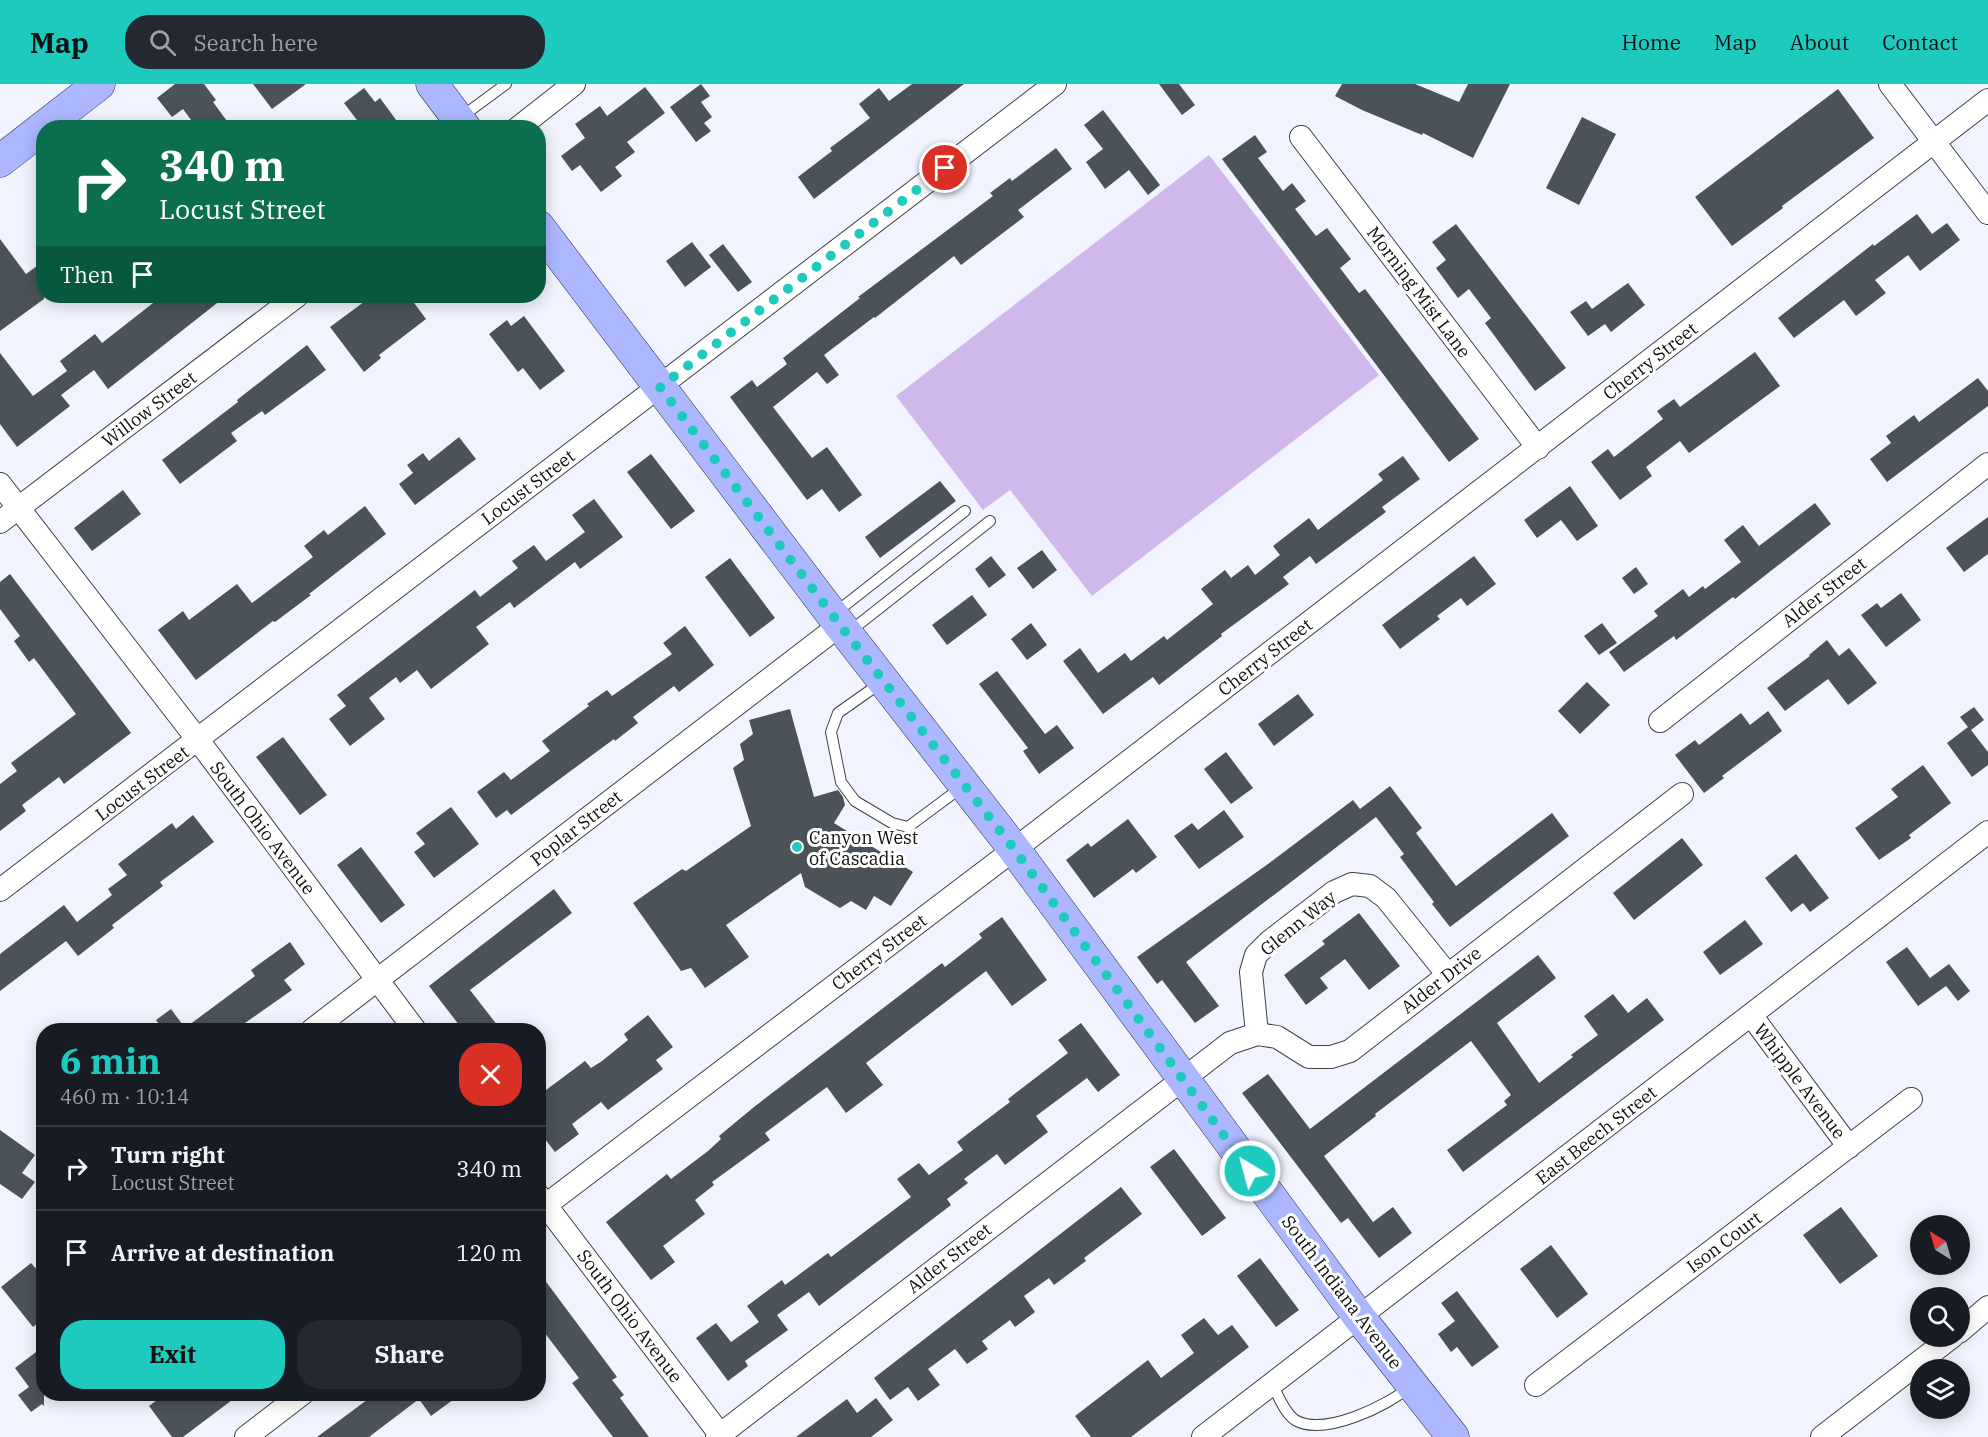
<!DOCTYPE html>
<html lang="en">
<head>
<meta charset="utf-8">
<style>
  :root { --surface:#171b24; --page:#242831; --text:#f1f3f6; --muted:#9ea1a6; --line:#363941; --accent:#1ec9be }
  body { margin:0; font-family:"IBM Plex Serif",serif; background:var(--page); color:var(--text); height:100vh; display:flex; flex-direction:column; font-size:22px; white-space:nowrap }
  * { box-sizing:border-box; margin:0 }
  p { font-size:20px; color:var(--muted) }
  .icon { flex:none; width:33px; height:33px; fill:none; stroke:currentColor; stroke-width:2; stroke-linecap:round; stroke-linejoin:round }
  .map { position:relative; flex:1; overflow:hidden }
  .sheet { position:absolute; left:36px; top:939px; width:510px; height:378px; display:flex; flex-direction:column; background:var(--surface); border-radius:24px; box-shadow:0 3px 15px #0003 }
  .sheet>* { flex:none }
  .top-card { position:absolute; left:36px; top:36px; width:510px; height:183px; border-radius:24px; box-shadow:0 3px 15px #0003; background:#0b6e4f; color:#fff; overflow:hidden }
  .needle { width:39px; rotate:323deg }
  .buttons { position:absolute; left:1910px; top:1131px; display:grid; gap:12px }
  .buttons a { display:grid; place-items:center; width:60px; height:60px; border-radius:50%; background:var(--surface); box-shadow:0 3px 15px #0003; font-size:30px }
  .pin { position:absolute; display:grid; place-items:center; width:51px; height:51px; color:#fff; margin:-26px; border:3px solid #fff; border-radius:50%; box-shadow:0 2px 6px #0007 }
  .me { position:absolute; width:66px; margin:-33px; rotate:323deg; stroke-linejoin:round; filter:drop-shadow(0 0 4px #0008) }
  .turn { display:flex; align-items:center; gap:21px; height:126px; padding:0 24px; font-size:27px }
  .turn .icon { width:78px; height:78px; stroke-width:2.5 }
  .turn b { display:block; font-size:42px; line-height:51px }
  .then { display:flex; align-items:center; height:57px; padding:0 24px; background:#0003; gap:12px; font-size:22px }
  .round { display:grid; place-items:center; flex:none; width:63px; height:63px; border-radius:24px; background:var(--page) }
  .summary { display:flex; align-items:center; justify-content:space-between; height:102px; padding:0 24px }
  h1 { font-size:36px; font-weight:700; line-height:45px; color:var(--accent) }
  .cta { display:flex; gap:12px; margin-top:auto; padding:12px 24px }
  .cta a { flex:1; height:69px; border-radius:24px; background:var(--accent); color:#111; font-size:24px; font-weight:700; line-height:69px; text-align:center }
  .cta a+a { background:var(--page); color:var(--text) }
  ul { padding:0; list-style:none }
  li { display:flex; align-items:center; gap:18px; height:84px; padding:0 24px; border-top:2px solid var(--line) }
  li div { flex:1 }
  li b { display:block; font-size:22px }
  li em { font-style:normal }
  header { display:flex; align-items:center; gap:36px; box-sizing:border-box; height:84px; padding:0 30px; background:var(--accent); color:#111 }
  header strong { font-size:28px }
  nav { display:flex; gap:33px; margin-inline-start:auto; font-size:21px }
  .search { width:420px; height:54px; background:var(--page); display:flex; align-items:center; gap:15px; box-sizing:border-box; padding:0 21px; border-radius:24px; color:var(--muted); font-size:22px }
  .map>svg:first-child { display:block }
</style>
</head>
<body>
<header>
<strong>Map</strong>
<div class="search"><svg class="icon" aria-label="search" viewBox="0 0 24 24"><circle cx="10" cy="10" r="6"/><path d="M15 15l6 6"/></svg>Search here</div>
<nav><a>Home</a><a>Map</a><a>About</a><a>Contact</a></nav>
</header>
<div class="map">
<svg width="1988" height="1353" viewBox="0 0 1988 1353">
  <rect width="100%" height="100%" fill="#f1f4ff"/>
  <path fill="#d0b8ed" d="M1209,71L1379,291L1092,512L1010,406L983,426L896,312Z"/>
  <path fill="#4b5359" d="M175,0H204L216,16L213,18L232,44H197L183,25L172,33L157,14Z
    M253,0H306L272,25Z
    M701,0L710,12L701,18L712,33L704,39L711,47L696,58L670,23Z
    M912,0H964L814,115L798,93L832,67L830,64L870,34L859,20L879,4L889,17Z
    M1159,0H1179L1195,21L1182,31Z
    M1342,0H1415L1459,18L1468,0H1510L1473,74L1423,49L1422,51L1362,26L1335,12Z
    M645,3L665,29L627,58L635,68L615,83L622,92L601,108L580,81L572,87L561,72L585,54L575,40L600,22L607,32Z
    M364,4L375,18L380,14L402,44H363L344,19Z
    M1838,5L1874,54L1782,122L1783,124L1732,162L1695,113Z
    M1103,26L1160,101L1148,111L1129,86L1105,105L1086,78L1103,65L1084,41Z
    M1582,33L1616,50L1579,121L1546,104Z
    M1255,51L1267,68L1258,74L1283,107L1292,99L1306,117L1295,125L1316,152L1327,144L1351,175L1340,184L1359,209L1365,205L1479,355L1449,378L1222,75Z
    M1056,64L1072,85L1018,126L1024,133L961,181L954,172L875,234L874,233L824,271L839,291L827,300L817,288L773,323L812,374L827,363L862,411L839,428L822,405L807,416L730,313L752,296L757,303L787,280L783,274L860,214L858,213L993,112L990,109L1010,94L1012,97Z
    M1917,130L1932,150L1947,139L1960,156L1920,187L1908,171L1875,196L1886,209L1856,232L1844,216L1794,254L1778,234L1873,160L1874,162Z
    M1456,140L1566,284L1535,307L1485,239L1491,234L1469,205L1458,214L1436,184L1446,176L1432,158Z
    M0,155L26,190L44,177V215L0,247Z
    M692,158L711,183L685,203L666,177Z
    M723,160L752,198L738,208L709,171Z
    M1628,199L1645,221L1611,248L1605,240L1588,252L1570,228L1586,217L1592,225Z
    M162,212H226L108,305L94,286L61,311L70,322L17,363L0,340V269L33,312L67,287L60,277L95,250L102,259Z
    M372,212H409L426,235L379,271L381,274L364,288L330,243Z
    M524,232L565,287L540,306L523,284L518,288L489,250L507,236L511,242Z
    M307,261L326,286L265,331L262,327L231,349L237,357L180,400L162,376L238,318L237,316Z
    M1755,268L1780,302L1689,369L1680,357L1646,383L1652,392L1620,416L1591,378L1608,365L1614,373L1663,335L1657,327L1674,315L1680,323Z
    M1978,294L1988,307V322L1887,398L1870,375L1891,359L1886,352L1914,331L1919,338Z
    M459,353L476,375L415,421L399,400L413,389L407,381L423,369L429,377Z
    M651,370L695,427L671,445L627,388Z
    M1403,372L1420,395L1382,423L1386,428L1316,480L1310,472L1283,493L1289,500L1221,550L1222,552L1159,601L1153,593L1103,630L1063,577L1080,564L1098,589L1125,569L1131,577L1164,552L1167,556L1213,520L1201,505L1225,486L1231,494L1248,481L1255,491L1280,471L1273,462L1309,434L1318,446L1383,396L1378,390Z
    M940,397L956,417L880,474L865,453Z
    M1570,402L1598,442L1577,457L1561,436L1537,454L1524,436Z
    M123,406L141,430L92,467L74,444Z
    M594,415L623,453L580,485L575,478L514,524L510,518L476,543L489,560L431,605L417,586L400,599L396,593L369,614L385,635L350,662L329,635L346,622L337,611L475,506L480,513L518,484L512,477L534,461L546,477L585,448L572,431Z
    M1815,419L1831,440L1735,515L1733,513L1676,556L1674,552L1624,588L1609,568L1658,532L1654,527L1683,505L1689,513L1703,502L1705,505L1741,478L1724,456L1743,441L1759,462Z
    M365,422L386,450L309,510L311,511L275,538L273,537L196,596L158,546L183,527L189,536L237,500L252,519L313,473L304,462L324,446L328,451Z
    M1988,433V470L1964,488L1946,464Z
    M1042,466L1057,486L1033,505L1017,484Z
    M991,472L1006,491L989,504L975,485Z
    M1474,472L1496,500L1467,522L1461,514L1437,532L1440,535L1400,565L1382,541Z
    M730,474L775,534L750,553L705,493Z
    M1636,483L1648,500L1634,510L1622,494Z
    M10,490L131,649L64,700L59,693L22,721L26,727L0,747V700L17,687L11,679L76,630L34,574L29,578L14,557L20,552L0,525V498Z
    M1901,509L1921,536L1886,563L1861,531L1877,519L1881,524Z
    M972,511L987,531L947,561L932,541Z
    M1031,539L1047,561L1027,576L1011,555Z
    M1602,539L1617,559L1599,571L1584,552Z
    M685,542L714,581L679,608L674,602L633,633L638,639L615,657L614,655L511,731L507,726L496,734L477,708L504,688L511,696L550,667L542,657L589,622L587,620L607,606L612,612L672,570L663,559Z
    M1827,556L1839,572L1849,564L1877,599L1848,621L1828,595L1785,627L1767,604L1810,572L1809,571Z
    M997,587L1045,650L1057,641L1074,664L1039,690L1023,667L1028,664L979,600Z
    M1587,598L1610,621L1580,650L1558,627Z
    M1298,610L1314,631L1274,662L1258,640Z
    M1974,623L1984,636L1971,646L1988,668V681L1972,693L1947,659L1968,643L1960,633Z
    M790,625L814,713L838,706L843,713L845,721L834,739L913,788L891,822L874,812L866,826L851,817L840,824L805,803L801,789L726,841L749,873L705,904L691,884L681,887L633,819L682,785L686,787L751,742L733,684L744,676L740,660L753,650L749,636Z
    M1768,627L1782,647L1722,692L1724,694L1704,709L1675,671L1695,656L1699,661L1741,629L1750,641Z
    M283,653L327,711L300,731L256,673Z
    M1226,668L1253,704L1231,720L1204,685Z
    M1923,681L1951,719L1909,751L1911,754L1879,776L1855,744L1898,713L1891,705Z
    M1390,702L1422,744L1416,749L1456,802L1552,729L1569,752L1450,843L1432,820L1434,818L1400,773L1404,770L1376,733L1186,878L1219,922L1195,939L1162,896L1157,900L1137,873L1268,780L1353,716L1360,725Z
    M451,723L479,760L434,794L414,768L425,760L416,749Z
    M1224,726L1244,753L1199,785L1174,752L1192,739L1198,746Z
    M193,731L214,758L160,798L163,802L112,841L114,844L78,872L66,857L0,907V870L64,821L77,838L112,811L108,805L127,791L118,780L172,739L176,745Z
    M1128,735L1157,773L1136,789L1133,785L1094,814L1066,776L1088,759L1091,763Z
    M1682,754L1703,781L1634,836L1613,809Z
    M361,763L405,821L381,839L337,781Z
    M1796,770L1829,814L1810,828L1803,819L1791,828L1765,794Z
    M554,805L572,829L470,906L501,946H463L429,902Z
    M1359,829L1400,882L1369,906L1345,875L1320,894L1328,904L1306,921L1284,891L1325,860L1322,857Z
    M1002,833L1047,896L1012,922L986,887L866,979L883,1001L846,1029L827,1003L765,1049L770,1056L712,1098L714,1101L695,1116L705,1130L663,1162L675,1178L651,1196L606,1138L667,1090L671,1095L708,1067L721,1055L719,1052L754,1023L942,879L945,883L982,854L979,850Z
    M1745,836L1763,860L1720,891L1703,868Z
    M290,858L305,880L284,896L292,906L235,946H163L156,936L171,925L185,944L255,892L251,886Z
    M1907,863L1930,894L1949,880L1970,907L1958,917L1946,902L1918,922L1886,878Z
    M1538,871L1556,894L1497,939L1539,999L1573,973L1571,971L1598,951L1584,932L1613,910L1628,929L1647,914L1664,936L1463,1088L1447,1066L1507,1021L1504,1017L1511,1011L1471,957L1375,1030L1376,1032L1324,1072L1373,1138L1393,1123L1412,1149L1379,1174L1348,1134L1341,1139L1242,1009L1268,990L1310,1045Z
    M648,931L673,963L656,976L663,985L608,1026L601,1018L572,1040L579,1050L555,1068L538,1046V1012L585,977L591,984L602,977L628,956L624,950Z
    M1081,939L1120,991L1098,1008L1087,994L1036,1032L1048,1048L1005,1081L997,1070L964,1095L968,1099L947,1115L951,1121L819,1222L809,1208L777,1231L788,1246L745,1277L748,1282L728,1297L696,1254L716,1239L731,1258L759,1238L747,1222L782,1196L785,1201L828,1169L831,1173L911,1113L897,1095L919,1079L929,1091L963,1066L957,1058L1010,1018L1008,1015L1068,969L1058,956Z
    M0,1046L35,1071L22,1089L35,1098L22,1115L0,1100Z
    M1174,1065L1226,1134L1202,1152L1150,1083Z
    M1121,1103L1142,1130L1084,1174L1086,1177L1054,1201L1049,1194L1024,1212L1035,1228L1015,1243L1010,1236L982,1257L988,1265L967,1280L955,1265L928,1285L940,1301L918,1317L908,1303L890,1316L874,1294Z
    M1841,1123L1878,1172L1840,1200L1803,1151Z
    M1551,1161L1588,1210L1557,1234L1520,1185Z
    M1260,1174L1299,1226L1276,1243L1237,1192Z
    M31,1179L44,1194V1234L33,1243L1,1203Z
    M538,1187L617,1293L612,1296L624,1311L620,1314L649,1353H613L572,1299L579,1294L538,1240Z
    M1457,1207L1499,1263L1472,1283L1457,1263L1451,1268L1438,1250L1455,1237L1441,1219Z
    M1204,1234L1218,1251L1232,1241L1249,1263L1131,1353H1091L1075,1332L1148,1276L1161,1294L1194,1269L1181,1251Z
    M44,1262V1322L42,1320L31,1328L18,1311L29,1303L15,1284Z
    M165,1310H240L183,1353H172L149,1322Z
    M375,1310H461L431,1332L419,1315L369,1353H317Z
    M876,1314L893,1336L871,1353H796L847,1315L857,1329Z"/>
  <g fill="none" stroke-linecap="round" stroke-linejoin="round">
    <g stroke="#424242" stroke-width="12">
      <path id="lane" d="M460,34L506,0
        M835,529L965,427
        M849,548L990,437
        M882,598L838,629L831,648L841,698L855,717L892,739L908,743L962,703
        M1272,1300C1278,1311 1284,1328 1295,1336C1324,1353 1387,1322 1411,1302"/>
    </g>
    <g stroke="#424242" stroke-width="24">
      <path id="street" d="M1890,0L1988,129
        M518,44L574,0
        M1301,53L1538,364
        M0,400L198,656L415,946
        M0,438L297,212
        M1660,637L1988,380
        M0,806L1055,0
        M1751,931L1849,1063
        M312,946L840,541
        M1257,950L1251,888L1256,871L1269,858L1334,808L1352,800L1370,802L1386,814L1448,891
        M538,1111L722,1353
        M538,1127L1024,758L1988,16
        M1959,1248L1988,1223
        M1536,1301L1911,1015
        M246,1353L302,1310
        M717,1353L1230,959L1257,950L1277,953L1309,973H1331L1350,967L1682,710
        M1203,1353L1988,748
        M1822,1353L1953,1252"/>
    </g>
    <g stroke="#313131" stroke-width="33">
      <path id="secondary" d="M432,0L465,44
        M0,77L99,0
        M538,142L840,541L1014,765L1359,1233L1453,1353"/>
    </g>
    <use href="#lane" stroke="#fff" stroke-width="10"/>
    <use href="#street" stroke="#fff" stroke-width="22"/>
    <use href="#secondary" stroke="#acb7ff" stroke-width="32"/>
  </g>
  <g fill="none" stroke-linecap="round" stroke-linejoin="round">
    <path stroke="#1ec9be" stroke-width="10" stroke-dasharray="0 18" d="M945,84L660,303L840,541L1014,765L1250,1087"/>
  </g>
  <circle fill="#1ec9be" stroke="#fff" stroke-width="2" cx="797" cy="763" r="6"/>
  <g text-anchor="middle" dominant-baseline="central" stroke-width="6" stroke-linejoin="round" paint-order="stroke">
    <g font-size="18" fill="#0f0f0f" stroke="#fff">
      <text transform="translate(1419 208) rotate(53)">Morning Mist Lane</text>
      <text transform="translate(1650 277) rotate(-38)">Cherry Street</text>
      <text transform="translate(149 325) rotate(-37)">Willow Street</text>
      <text transform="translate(528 403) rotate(-37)">Locust Street</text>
      <text transform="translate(1824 508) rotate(-38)">Alder Street</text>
      <text transform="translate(1265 573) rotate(-38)">Cherry Street</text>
      <text transform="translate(142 699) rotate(-37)">Locust Street</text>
      <text transform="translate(263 744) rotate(53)">South Ohio Avenue</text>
      <text transform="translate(576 744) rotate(-38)">Poplar Street</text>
      <text transform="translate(1298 839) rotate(-39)">Glenn Way</text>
      <text transform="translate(879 868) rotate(-37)">Cherry Street</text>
      <text transform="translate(1441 896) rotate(-38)">Alder Drive</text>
      <text transform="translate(1800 997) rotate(53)">Whipple Avenue</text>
      <text transform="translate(1596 1051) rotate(-38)">East Beech Street</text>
      <text transform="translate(1724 1158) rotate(-37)">Ison Court</text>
      <text transform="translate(949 1174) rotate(-38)">Alder Street</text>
      <text transform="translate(1342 1208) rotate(53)">South Indiana Avenue</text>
      <text transform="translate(630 1232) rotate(53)">South Ohio Avenue</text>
    </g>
    <g font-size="18" fill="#0f0f0f" stroke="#fff" text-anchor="start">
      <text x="809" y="753">Canyon West<tspan x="809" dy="21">of Cascadia</tspan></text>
    </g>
  </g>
</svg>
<div class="buttons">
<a><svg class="needle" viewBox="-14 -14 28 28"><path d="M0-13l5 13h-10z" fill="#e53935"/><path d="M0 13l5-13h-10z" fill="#9ea1a6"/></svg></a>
<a><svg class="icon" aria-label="search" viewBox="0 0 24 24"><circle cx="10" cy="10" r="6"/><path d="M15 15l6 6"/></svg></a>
<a><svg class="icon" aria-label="layers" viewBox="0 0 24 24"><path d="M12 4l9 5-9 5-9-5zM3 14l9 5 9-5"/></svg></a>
</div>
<div class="pin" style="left:945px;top:84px;background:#d93025"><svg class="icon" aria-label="arrive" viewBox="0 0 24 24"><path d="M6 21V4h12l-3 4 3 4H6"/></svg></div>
<svg class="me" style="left:1250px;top:1087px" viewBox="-20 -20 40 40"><circle r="17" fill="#1ec9be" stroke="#fff" stroke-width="3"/><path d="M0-11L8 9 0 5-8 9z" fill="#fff"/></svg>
<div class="top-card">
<div class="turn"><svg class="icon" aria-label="right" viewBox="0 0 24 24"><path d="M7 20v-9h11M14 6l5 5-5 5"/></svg><div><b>340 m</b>Locust Street</div></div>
<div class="then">Then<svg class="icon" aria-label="arrive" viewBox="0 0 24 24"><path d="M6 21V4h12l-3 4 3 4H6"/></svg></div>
</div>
<section class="sheet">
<div class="summary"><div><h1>6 min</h1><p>460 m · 10:14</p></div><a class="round" style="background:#d93025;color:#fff"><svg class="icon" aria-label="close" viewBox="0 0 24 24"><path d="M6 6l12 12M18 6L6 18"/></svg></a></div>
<ul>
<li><svg class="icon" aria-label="right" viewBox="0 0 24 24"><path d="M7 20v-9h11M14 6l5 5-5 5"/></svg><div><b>Turn right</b><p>Locust Street</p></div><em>340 m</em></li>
<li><svg class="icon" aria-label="arrive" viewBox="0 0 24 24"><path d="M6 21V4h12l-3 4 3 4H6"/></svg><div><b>Arrive at destination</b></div><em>120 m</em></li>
</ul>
<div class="cta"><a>Exit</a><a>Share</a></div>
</section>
</div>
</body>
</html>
